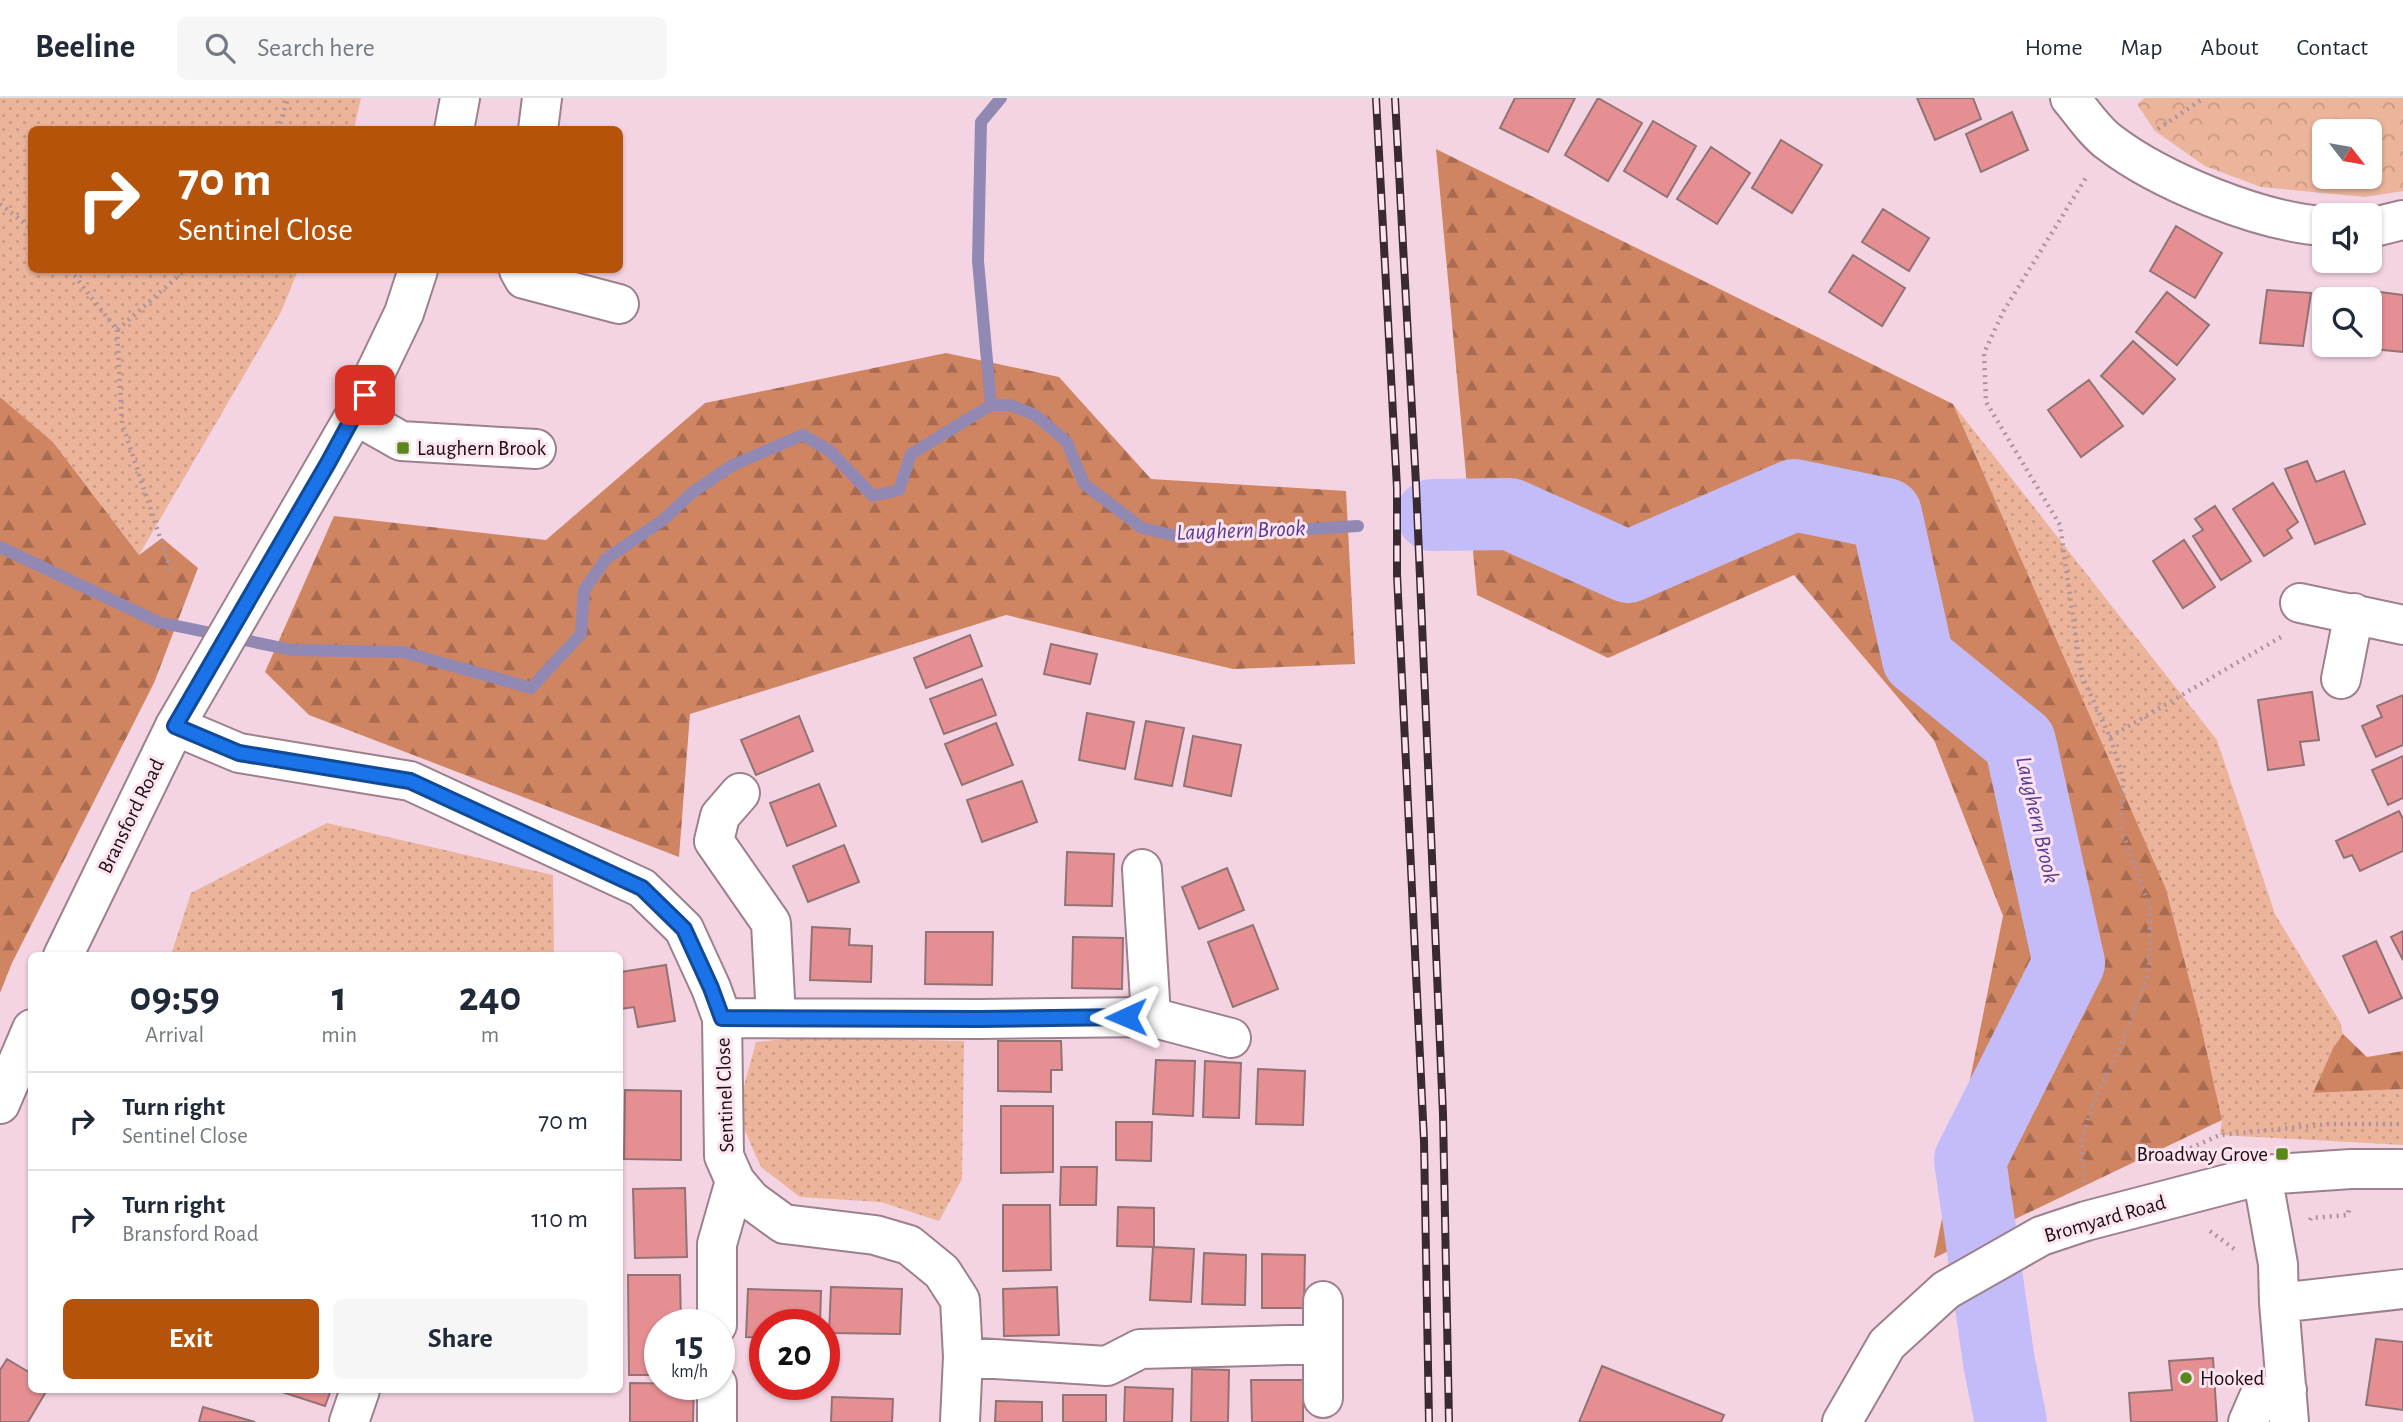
<!DOCTYPE html>
<html lang="en">
<head>
<meta charset="utf-8">
<style>
  :root { --surface:#fff; --page:#f6f6f7; --text:#1f2937; --muted:#747a83; --line:#e0e1e3; --accent:#b45309 }
  body { margin:0; font-family:"Alegreya Sans",sans-serif; background:var(--page); color:var(--text); height:100vh; display:flex; flex-direction:column; font-size:26px; white-space:nowrap }
  * { box-sizing:border-box; margin:0 }
  p { font-size:23px; color:var(--muted) }
  .icon { flex:none; width:38px; height:38px; fill:none; stroke:currentColor; stroke-width:2; stroke-linecap:round; stroke-linejoin:round }
  .map { position:relative; flex:1; overflow:hidden }
  .sheet { position:absolute; left:28px; top:854px; width:595px; height:441px; display:flex; flex-direction:column; background:var(--surface); border-radius:10px; box-shadow:0 2px 5px #0004 }
  .sheet>* { flex:none }
  .hud { position:absolute; left:28px; top:28px; width:595px; height:147px; border-radius:10px; box-shadow:0 2px 5px #0004; background:#b45309; color:#fff; overflow:hidden }
  .needle { width:46px; rotate:121deg }
  .tools { position:absolute; left:2312px; top:21px; display:grid; gap:14px }
  .tools a { display:grid; place-items:center; width:70px; height:70px; border-radius:10px; background:var(--surface); box-shadow:0 2px 5px #0004; font-size:35px }
  .speed { position:absolute; left:644px; top:1211px; display:flex; gap:14px; font-size:35px; font-weight:700; text-align:center }
  .speed>* { display:grid; place-content:center; width:91px; height:91px; border-radius:50%; background:var(--surface); box-shadow:0 2px 5px #0004; line-height:1 }
  .speed small { font-size:18px; font-weight:400 }
  .speed .limit { border:10px solid #d22; background:#fff; color:#111 }
  .pin { position:absolute; display:grid; place-items:center; width:60px; height:60px; color:#fff; margin:-30px; border-radius:14px; box-shadow:0 4px 10px #0006 }
  .me { position:absolute; width:77px; margin:-38px; rotate:269deg; stroke-linejoin:round; filter:drop-shadow(0 0 5px #0008) }
  .turn { display:flex; align-items:center; gap:24px; height:147px; padding:0 35px; font-size:32px }
  .turn .icon { width:91px; height:91px; stroke-width:2.5 }
  .turn b { display:block; font-size:49px; line-height:60px }
  .eta { display:flex; justify-content:space-evenly; align-items:center; height:119px; text-align:center }
  .eta b { font-size:42px; font-weight:700; line-height:49px }
  .cta { display:flex; gap:14px; margin-top:auto; padding:14px 35px }
  .cta a { flex:1; height:80px; border-radius:10px; background:var(--accent); color:#fff; font-size:28px; font-weight:700; line-height:80px; text-align:center }
  .cta a+a { background:var(--page); color:var(--text) }
  ul { padding:0; list-style:none }
  li { display:flex; align-items:center; gap:21px; height:98px; padding:0 35px; border-top:2px solid var(--line) }
  li div { flex:1 }
  li b { display:block; font-size:26px }
  li em { font-style:normal }
  header { display:flex; align-items:center; gap:42px; box-sizing:border-box; height:98px; padding:0 35px; background:var(--surface); border-bottom:2px solid var(--line) }
  header strong { font-size:33px }
  nav { display:flex; gap:38px; margin-inline-start:auto; font-size:24px }
  .search { width:490px; height:63px; background:var(--page); display:flex; align-items:center; gap:18px; box-sizing:border-box; padding:0 24px; border-radius:10px; color:var(--muted); font-size:26px }
  .map>svg:first-child { display:block }
</style>
</head>
<body>
<header>
<strong>Beeline</strong>
<div class="search"><svg class="icon" aria-label="search" viewBox="0 0 24 24"><circle cx="10" cy="10" r="6"/><path d="M15 15l6 6"/></svg>Search here</div>
<nav><a>Home</a><a>Map</a><a>About</a><a>Contact</a></nav>
</header>
<div class="map">
<svg width="2403" height="1324" viewBox="0 0 2403 1324">
  <defs>
    <pattern id="grass-dots" width="8" height="8" patternUnits="userSpaceOnUse" patternTransform="scale(1.75)"><rect width="8" height="8" fill="#ebb49b"/><path d="M2 2h.1M6 6h.1" fill="none" stroke="#c99a85" stroke-width="1.8" stroke-linecap="round"/></pattern>
    <pattern id="forest-firs" width="22" height="20" patternUnits="userSpaceOnUse" patternTransform="scale(1.75)"><rect width="22" height="20" fill="#d08562"/><path d="M5 1l3.5 6h-7zM16 11l3.5 6h-7z" fill="#a86b50"/></pattern>
    <pattern id="park-crowns" width="20" height="18" patternUnits="userSpaceOnUse" patternTransform="scale(1.75)"><rect width="20" height="18" fill="#ebb49b"/><path d="M2 6a3 3 0 1 1 6 0M12 15a3 3 0 1 1 6 0" fill="none" stroke="#c99a85"/></pattern>
  </defs>
  <rect width="100%" height="100%" fill="#f4d4e3"/>
  <path fill="url(#grass-dots)" d="M0,0H361L354,31L32,32V172H298L281,214L139,457L53,344L0,299Z
    M1953,306L2217,642L2275,816L2340,924L2343,936L2333,950L2313,995L2403,991V1047L2220,1037L2222,1022L2200,923L2166,791Z
    M327,725L553,777L554,857H171L191,795Z
    M797,940L964,943L962,1081L939,1123L881,1104L800,1099L761,1069L741,1024L743,992L756,944Z"/>
  <path fill="url(#forest-firs)" d="M1436,51L1953,306L2166,791L2200,923L2222,1022L1934,1160L2003,818L1934,642L1794,477L1608,560L1477,497Z
    M946,255L1059,279L1151,381L1346,393L1355,566L1233,571L1006,517L690,616L679,759L309,617L265,574L334,418L546,442L705,305Z
    M0,299L53,344L139,457L162,440L198,470L154,585L12,865L0,895Z
    M2343,936L2367,959L2403,953V991L2313,995L2333,950Z"/>
  <path fill="url(#park-crowns)" fill-rule="evenodd" d="M2145,0H2403V93L2365,99L2261,89L2205,68L2155,33L2137,6ZM2324,33H2370V79H2324Z"/>
  <g fill="none" stroke-linecap="round" stroke-linejoin="round">
    <path stroke="#9188b4" stroke-width="12" d="M991,307L978,163L981,24L1001,0
      M0,449L158,524L292,552L403,554L531,590L581,536L584,492L606,461L663,422L693,394L733,367L803,337L830,353L873,398L899,392L911,356L991,307H1010L1035,317L1067,344L1084,386L1142,430L1181,439L1358,428"/>
    <path stroke="#c4bcf8" stroke-width="72" d="M1432,417L1510,416L1628,469L1794,397L1886,416L1918,561L2020,644L2069,865L1970,1062L1999,1264L2011,1324"/>
  </g>
  <path fill="#e58f93" stroke="#927374" stroke-width="2" d="M1515,0H1575L1548,54L1500,30Z
    M1598,0L1642,25L1608,83L1565,57Z
    M1917,0H1973L1981,21L1935,42Z
    M2012,14L2028,52L1981,74L1966,36Z
    M1653,23L1696,48L1667,99L1624,73Z
    M1781,42L1822,67L1792,115L1752,90Z
    M1711,49L1750,75L1717,126L1677,101Z
    M1883,111L1929,140L1909,173L1862,144Z
    M2176,128L2222,155L2195,200L2150,173Z
    M1853,157L1905,190L1882,228L1829,194Z
    M2267,192L2311,195L2303,248L2260,245Z
    M2167,194L2209,227L2177,267L2136,234Z
    M2326,194L2362,197L2361,201H2325Z
    M2380,194L2403,197V254L2373,251Z
    M2324,209V247H2355L2354,253L2320,249Z
    M2133,243L2175,281L2143,316L2101,278Z
    M2089,282L2123,328L2081,359L2048,312Z
    M2307,363L2316,384L2344,373L2365,426L2315,446L2285,371Z
    M2273,385L2298,424L2287,432L2292,440L2264,458L2233,411Z
    M2215,408L2251,463L2221,482L2193,438L2203,432L2195,421Z
    M2184,442L2215,489L2183,510L2153,463Z
    M970,537L982,568L926,590L914,560Z
    M1051,546L1097,556L1090,586L1044,576Z
    M982,581L996,617L944,636L930,601Z
    M2312,594L2319,642L2300,644L2304,667L2268,672L2258,602Z
    M2403,597V647L2376,659L2362,628L2382,619L2377,608Z
    M1087,615L1134,624L1125,671L1079,662Z
    M799,618L813,653L756,677L741,642Z
    M1146,623L1184,630L1172,688L1135,681Z
    M996,625L1013,667L962,687L945,646Z
    M1193,638L1241,647L1231,698L1184,688Z
    M2403,658V700L2388,707L2372,672Z
    M1022,683L1037,724L982,744L967,702Z
    M819,686L836,728L787,748L770,705Z
    M2399,713L2403,721V753L2360,773L2352,757L2344,760L2336,743Z
    M844,747L859,784L808,804L793,768Z
    M1067,754L1114,756L1112,808L1065,807Z
    M1227,770L1244,812L1199,831L1182,789Z
    M1253,827L1278,891L1233,909L1208,844Z
    M812,829L850,831L849,847L872,848L871,884L810,882Z
    M2403,833V862L2391,839Z
    M926,834H993L992,887L925,886Z
    M1073,839L1123,840L1122,891L1072,890Z
    M2376,843L2402,900L2369,915L2343,858Z
    M666,867L675,923L638,929L634,909L620,911V874Z
    M998,943H1061L1062,972H1051V994L998,993Z
    M1156,962L1195,963L1193,1018L1153,1016Z
    M1205,963L1241,965L1239,1020L1203,1019Z
    M1258,971L1305,973L1303,1027L1256,1026Z
    M625,992L681,993V1062L624,1061Z
    M1001,1008H1053V1074L1001,1075Z
    M1116,1024H1152L1151,1063L1116,1062Z
    M1061,1069H1097L1096,1107H1060Z
    M685,1090L687,1159L635,1160L633,1091Z
    M1003,1107H1050L1051,1172L1003,1173Z
    M1118,1109L1154,1110V1149L1117,1148Z
    M1153,1149L1194,1151L1191,1204L1150,1202Z
    M1204,1155L1246,1157L1245,1207L1202,1206Z
    M1262,1156L1305,1157L1304,1210H1262Z
    M628,1177H680L681,1227H660V1277H629Z
    M831,1189L902,1191L900,1236L829,1235Z
    M1057,1189L1059,1237L1004,1238L1003,1191Z
    M748,1191L821,1193L820,1227H765V1240L746,1239Z
    M2376,1241L2403,1244V1312L2366,1307Z
    M2213,1260L2217,1324H2131L2129,1295L2172,1292L2169,1263Z
    M7,1261L32,1276V1292H47L28,1324H0V1272Z
    M1602,1268L1724,1317L1721,1324H1579Z
    M1192,1271L1229,1272L1228,1324H1191Z
    M1251,1282H1303V1324H1252Z
    M630,1285L694,1286L693,1324H630Z
    M1125,1289L1173,1291L1172,1324H1124Z
    M276,1292H331L325,1308Z
    M1063,1297H1106V1324H1063Z
    M832,1299L893,1301L892,1324H831Z
    M996,1303L1042,1304V1324H995Z
    M203,1309L255,1324H199Z"/>
  <g fill="none" stroke-linecap="round" stroke-linejoin="round">
    <g stroke="#9d808e" stroke-width="42">
      <path id="minor" d="M2070,0C2082,14 2094,33 2109,44C2160,83 2260,124 2324,128
        M538,32L542,0
        M2370,130L2403,122
        M519,172L524,181L619,206
        M355,317L401,343L536,351
        M2300,505L2403,527
        M2341,581L2354,515
        M175,628L239,655L410,683L642,790L684,831L711,890L722,920L724,1058L735,1083L751,1102L784,1126L875,1137L909,1147L942,1174L960,1202L963,1259L960,1324
        M740,695L720,718L714,743L771,825L776,920
        M1142,771L1151,919
        M722,920L980,921L1151,919L1231,940
        M2262,1077L2278,1166L2279,1205L2289,1324
        M2279,1205L2403,1191
        M717,1227V1146L735,1083
        M963,1259L1107,1268L1140,1251L1323,1246
        M1323,1300V1203
        M349,1324L360,1292
        M717,1324V1286
        M2248,1324L2258,1301L2287,1292"/>
    </g>
    <g stroke="#9d808e" stroke-width="42">
      <path id="major" d="M454,32L460,0
        M63,858L175,628L355,317L404,215L418,172
        M0,1006L32,931
        M1842,1324L1887,1246L1946,1192L2041,1138L2086,1123L2262,1077L2351,1071H2403"/>
    </g>
    <path stroke="#ac939f" stroke-width="4.5" stroke-dasharray="2 5" stroke-linecap="butt" d="M2158,31L2204,0
      M278,32L288,0
      M0,106L32,131
      M70,172L117,232L185,172
      M117,232L122,325L171,473
      M2110,639L2281,539
      M2184,1053L2220,1037L2330,1026H2403
      M2084,1084L2081,1045L2092,1008L2120,950L2149,874L2150,810L2121,730L2123,679L2110,639L2081,576L2060,427L1986,304L1984,255L2003,214L2087,78
      M2310,1122L2311,1120L2348,1117L2349,1110
      M2210,1133L2234,1151"/>
    <use href="#minor" stroke="#fff" stroke-width="38"/>
    <use href="#major" stroke="#fff" stroke-width="38"/>
    <g stroke="#382a30" stroke-width="8">
      <path id="rail" d="M1376,0L1397,390V476L1424,1043L1429,1324
        M1395,0L1416,386L1443,1016L1449,1324"/>
    </g>
    <use href="#rail" stroke="#fde3ef" stroke-width="5" stroke-dasharray="16" stroke-linecap="butt"/>
  </g>
  <g fill="none" stroke-linecap="round" stroke-linejoin="round">
    <g stroke="#114b97" stroke-width="18">
      <path id="route" d="M365,297L328,365L175,628L239,655L410,683L642,790L684,831L711,890L722,920L980,921L1126,919"/>
    </g>
    <use href="#route" stroke="#1a73e8" stroke-width="12"/>
  </g>
  <g fill="#58871a" stroke="#fde3ef" stroke-width="2.5">
    <rect x="396" y="343" width="14" height="14" rx="3.5"/>
    <rect x="2275" y="1049" width="14" height="14" rx="3.5"/>
    <circle cx="2186" cy="1280" r="7"/>
  </g>
  <g text-anchor="middle" dominant-baseline="central" stroke-width="6" stroke-linejoin="round" paint-order="stroke">
    <g font-size="21" fill="#1a0f14" stroke="#fde3ef" text-anchor="start">
      <text x="417" y="350">Laughern Brook</text>
      <text x="2268" y="1056" text-anchor="end">Broadway Grove</text>
      <text x="2200" y="1280">Hooked</text>
    </g>
    <g font-size="21" fill="#1a0f14" stroke="#fde3ef">
      <text transform="translate(131 718) rotate(-64)">Bransford Road</text>
      <text transform="translate(725 997) rotate(-92)">Sentinel Close</text>
      <text transform="translate(2105 1121) rotate(-16)">Bromyard Road</text>
    </g>
    <g font-size="23" font-style="italic" fill="#523d92" stroke="#fde3ef">
      <text transform="translate(1241 433) rotate(-2)">Laughern Brook</text>
      <text transform="translate(2037 722) rotate(77)">Laughern Brook</text>
    </g>
  </g>
</svg>
<div class="tools">
<a><svg class="needle" viewBox="-14 -14 28 28"><path d="M0-13l5 13h-10z" fill="#e53935"/><path d="M0 13l5-13h-10z" fill="#747a83"/></svg></a>
<a><svg class="icon" aria-label="sound" viewBox="0 0 24 24"><path d="M4 9h4l5-4v14l-5-4H4zM17 9q2 3 0 6"/></svg></a>
<a><svg class="icon" aria-label="search" viewBox="0 0 24 24"><circle cx="10" cy="10" r="6"/><path d="M15 15l6 6"/></svg></a>
</div>
<div class="speed"><div>15<small>km/h</small></div><div class="limit">20</div></div>
<div class="pin" style="left:365px;top:297px;background:#d93025"><svg class="icon" aria-label="arrive" viewBox="0 0 24 24"><path d="M6 21V4h12l-3 4 3 4H6"/></svg></div>
<svg class="me" style="left:1126px;top:919px" viewBox="-20 -20 40 40"><path d="M0-17L14 15 0 8-14 15z" fill="#1a73e8" stroke="#fff" stroke-width="4"/></svg>
<div class="hud">
<div class="turn"><svg class="icon" aria-label="right" viewBox="0 0 24 24"><path d="M7 20v-9h11M14 6l5 5-5 5"/></svg><div><b>70 m</b>Sentinel Close</div></div>
</div>
<section class="sheet">
<div class="eta">
<div><b>09:59</b><p>Arrival</p></div>
<div><b>1</b><p>min</p></div>
<div><b>240</b><p>m</p></div>
</div>
<ul>
<li><svg class="icon" aria-label="right" viewBox="0 0 24 24"><path d="M7 20v-9h11M14 6l5 5-5 5"/></svg><div><b>Turn right</b><p>Sentinel Close</p></div><em>70 m</em></li>
<li><svg class="icon" aria-label="right" viewBox="0 0 24 24"><path d="M7 20v-9h11M14 6l5 5-5 5"/></svg><div><b>Turn right</b><p>Bransford Road</p></div><em>110 m</em></li>
</ul>
<div class="cta"><a>Exit</a><a>Share</a></div>
</section>
</div>
</body>
</html>
